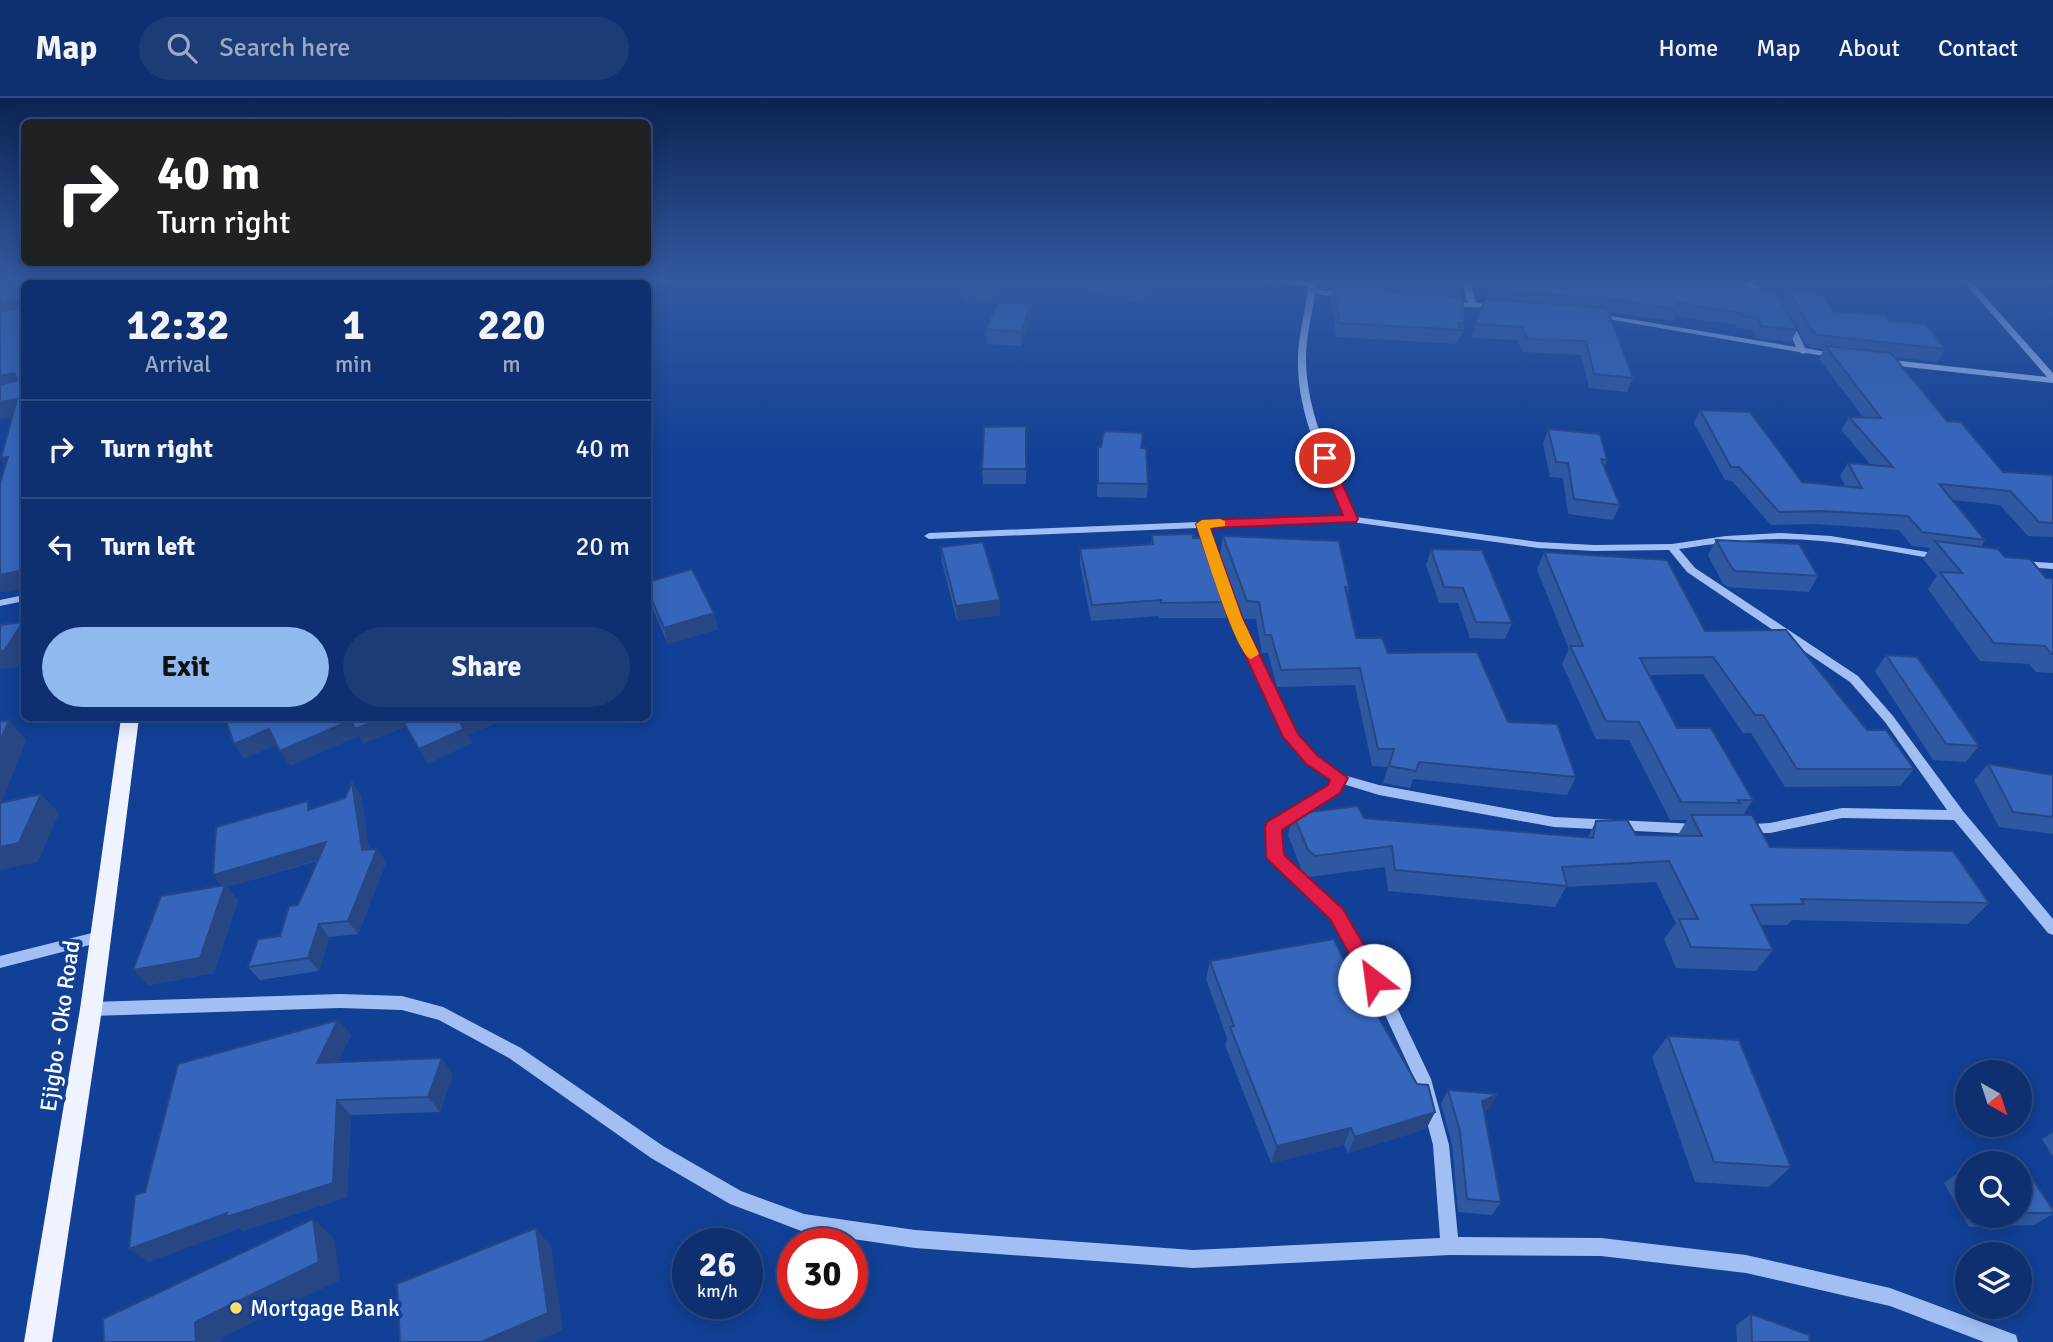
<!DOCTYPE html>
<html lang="en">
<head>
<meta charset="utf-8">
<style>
  :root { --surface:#0e3070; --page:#1c3c78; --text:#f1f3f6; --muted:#9ba9c3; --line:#2e4b83; --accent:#90b9f0 }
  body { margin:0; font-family:Signika,sans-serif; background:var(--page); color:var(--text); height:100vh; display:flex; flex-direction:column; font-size:26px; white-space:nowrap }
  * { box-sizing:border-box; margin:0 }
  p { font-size:23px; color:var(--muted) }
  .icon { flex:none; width:38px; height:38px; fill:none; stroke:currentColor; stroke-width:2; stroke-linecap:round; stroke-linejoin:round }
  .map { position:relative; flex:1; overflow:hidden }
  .side { position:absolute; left:21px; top:182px; width:630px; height:441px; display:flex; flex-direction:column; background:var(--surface); border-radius:10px; box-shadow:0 4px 18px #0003,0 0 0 2px var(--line) }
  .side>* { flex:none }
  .guide { position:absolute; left:21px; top:21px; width:630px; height:147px; border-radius:10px; box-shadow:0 4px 18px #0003,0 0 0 2px var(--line); background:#202124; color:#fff; overflow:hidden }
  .needle { width:46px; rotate:141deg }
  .tools { position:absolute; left:1955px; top:962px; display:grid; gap:14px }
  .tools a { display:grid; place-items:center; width:77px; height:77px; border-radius:50%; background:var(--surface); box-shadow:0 4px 18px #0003,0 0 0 2px var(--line); font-size:35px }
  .speed { position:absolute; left:672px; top:1130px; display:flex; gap:14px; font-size:35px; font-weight:700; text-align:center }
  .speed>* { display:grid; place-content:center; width:91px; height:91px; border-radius:50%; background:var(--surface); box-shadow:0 4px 18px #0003,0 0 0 2px var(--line); line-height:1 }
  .speed small { font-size:18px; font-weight:400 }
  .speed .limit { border:10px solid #d22; background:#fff; color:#111 }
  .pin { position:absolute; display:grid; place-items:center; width:60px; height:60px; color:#fff; margin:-30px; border:4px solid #fff; border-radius:50%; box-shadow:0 2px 7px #0007 }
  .me { position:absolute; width:77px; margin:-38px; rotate:330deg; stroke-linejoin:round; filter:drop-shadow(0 0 5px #0008) }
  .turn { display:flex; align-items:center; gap:24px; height:147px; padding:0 21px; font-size:32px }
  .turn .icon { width:91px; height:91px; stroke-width:2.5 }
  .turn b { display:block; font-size:49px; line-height:60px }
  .eta { display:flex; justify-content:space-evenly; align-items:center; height:119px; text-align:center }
  .eta b { font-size:42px; font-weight:700; line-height:49px }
  .button { display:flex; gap:14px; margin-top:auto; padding:14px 21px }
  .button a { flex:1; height:80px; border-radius:42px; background:var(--accent); color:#111; font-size:28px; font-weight:700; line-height:80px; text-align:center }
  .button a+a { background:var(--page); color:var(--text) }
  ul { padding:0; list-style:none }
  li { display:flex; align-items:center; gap:21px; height:98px; padding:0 21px; border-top:2px solid var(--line) }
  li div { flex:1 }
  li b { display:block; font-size:26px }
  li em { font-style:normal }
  header { display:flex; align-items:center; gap:42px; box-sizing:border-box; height:98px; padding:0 35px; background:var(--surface); border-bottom:2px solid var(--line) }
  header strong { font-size:33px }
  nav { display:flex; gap:38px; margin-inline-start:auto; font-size:24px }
  .search { width:490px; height:63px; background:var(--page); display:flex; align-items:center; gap:18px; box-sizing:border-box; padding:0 24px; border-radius:38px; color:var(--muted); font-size:26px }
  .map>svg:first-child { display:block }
</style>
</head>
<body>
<header>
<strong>Map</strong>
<div class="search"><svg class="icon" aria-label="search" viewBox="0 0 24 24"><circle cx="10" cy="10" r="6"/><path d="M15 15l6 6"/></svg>Search here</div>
<nav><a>Home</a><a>Map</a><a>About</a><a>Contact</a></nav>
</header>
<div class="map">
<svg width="2053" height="1244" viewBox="0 0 2053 1244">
  <rect width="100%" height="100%" fill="#124096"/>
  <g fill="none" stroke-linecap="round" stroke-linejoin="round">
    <path fill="#a2bff3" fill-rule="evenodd" d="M553,184H561L562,186H554Z
      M1280,184H1316L1315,191L1348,196L1352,198L1348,200L1315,196C1312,217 1306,238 1306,260C1306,316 1333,369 1356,419L1538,444L1594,447L1672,446L1726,438L1781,435L1831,438L1945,457L1946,459L1945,461L1941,462C1888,453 1835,441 1781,441C1747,441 1713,446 1679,451L1695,470L1858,578L1893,618L1963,713L2053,821V837L2048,835L1954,722L1842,720L1770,735H1738L1736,731L1738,727L1770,725L1842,710L1947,712L1885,624L1850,584L1687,474L1669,452L1594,453L1538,450L1352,424L1208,430L1241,520L1296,637L1316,659L1343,677L1379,687L1554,719L1697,726L1702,727L1704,731L1702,735L1697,736L1554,729L1379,697L1343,686L1339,694L1281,731L1282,758L1341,812L1392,899L1431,981L1449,1047L1458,1139L1601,1140L1746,1157L1890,1190L2016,1237L2018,1244H1984L1890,1208L1746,1175L1601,1158L1450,1157L1193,1170L915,1150L804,1134L730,1106L651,1060L509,960L439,922L402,912L340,910L91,918L86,916L83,911L86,906L91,904L340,896L402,898L443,909L521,950L663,1048L741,1093L804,1116L915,1132L1193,1152L1440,1140L1433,1047L1417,986L1381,908L1331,820L1268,760L1267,729L1269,725L1329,688L1332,682L1308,665L1285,639L1229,520L1198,430L929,441L924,438L929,435L1346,418C1323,368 1296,315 1298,258C1299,234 1306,212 1308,188L1284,186Z
      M1462,184H1470L1476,205L1498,206L1502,208L1498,210L1443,208V204H1446L1468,205Z
      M1740,184H1750L1775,200L1768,202Z
      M1964,184H1972L2053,275V285L1880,266L1879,264L1883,261L2047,279Z
      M1593,215L1796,249L1784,222L1788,220L1792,222L1805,250L1837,256L1841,258L1837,260L1806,255L1803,256L1799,254L1596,219L1592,217Z
      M2018,463L2053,465V471L2014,468L2013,466L2014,464Z
      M24,497V503L0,508V502Z
      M100,833L105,835L107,839L105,843L0,870V858Z"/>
    <path fill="#eef3ff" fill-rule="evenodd" d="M175,184H185V186H175Z
      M121,620H139L102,911L52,1244H24L80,911Z"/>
  </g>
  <path fill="#2e58a2" d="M963,184H1003L999,204L1031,206V220L1021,248L987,246L986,231L997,205L962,204V190Z
    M1072,184H1154L1150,205L1113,203V198L1072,192Z
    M1333,184H1460V193L1459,199L1465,225L1461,239H1459L1457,246L1336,239L1331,201Z
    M1491,184H1723L1724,187L1797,232L1791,244L1756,240L1752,231L1737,230L1736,227L1675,218L1672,223L1609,214L1633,280L1627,294L1589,290L1581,257L1523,254L1517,242L1471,240Z
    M1788,192L1833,213L1890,223L1945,251L1937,264L1894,259L1947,323L2003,374L2053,377V439L2028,438L2000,407L1952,402L1985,442L1981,449L2046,480H2053V575L2036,574L2029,566L1980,563L1928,491L1937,478L1923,461L1930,450L1912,448L1899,432L1815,426L1771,427L1732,383L1725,382L1694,325L1700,312L1802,384L1846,389L1840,378L1848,365L1871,367L1841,332L1849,319H1863L1819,261L1824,251L1812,250L1806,246L1782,205Z
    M1026,328V386H983L982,371Z
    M1548,331L1607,362L1604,369L1620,407L1613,422L1568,416L1563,380L1550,379L1543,346Z
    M1098,349L1142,350L1148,386L1147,400L1097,399Z
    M1152,437L1193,440L1229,504L1226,520H1159V518L1091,523L1080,466V451L1151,446Z
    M1223,438L1349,489L1347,499L1356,540L1388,555L1508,624L1576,679L1567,697L1413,681L1410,690L1383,685L1388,669L1372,668L1355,587L1277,589L1268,555H1262L1256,521H1244L1220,456Z
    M1716,442L1818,478L1809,494L1728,489L1723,486L1708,457Z
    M941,449L1000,502V517L957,523L942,465Z
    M1431,451L1512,525L1505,541L1470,540L1458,505H1439L1426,467Z
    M1544,454L1705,533L1867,632L1914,671L1900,688L1785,689L1751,635H1743L1703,576L1650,577L1677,630L1753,702L1743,717L1770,749L1989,805L1968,826L1792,822L1787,827H1761L1773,852L1756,873L1676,870L1664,841L1676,825L1656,784L1566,789L1555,809L1388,793L1385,769L1309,779L1302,773L1288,737L1293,716L1364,720L1588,739L1596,723L1636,737H1678L1687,722H1670L1629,642L1596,641L1562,566L1569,551L1537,472Z
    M648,484L718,531L668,546L648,500Z
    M1886,557L1979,648L1966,664L1933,662L1875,573Z
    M1988,666L2053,677V736L1999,729L1974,682Z
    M361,697L369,752L377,751L386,764L358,836L329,839L319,873L260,882L248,869L280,838L298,807L317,763L227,789L238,802L214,875L148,887L221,787L213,777L313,710Z
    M1210,863L1360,897L1435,1014L1426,1031L1348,1055L1344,1047L1271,1065L1225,947L1227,940L1206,881Z
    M338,922L351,937L338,964L453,976L440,1014L351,1017L347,1099L243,1133L240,1130L148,1164L145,1094Z
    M1668,938L1791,1069L1769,1089L1695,1084L1652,959Z
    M1448,992L1490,1010L1484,1013L1501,1104L1492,1117L1458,1114L1452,1046L1441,1006Z
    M2053,1034V1059L2042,1041Z
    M2020,1071L2053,1112V1116L2034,1127L1969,1129L1944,1085L1962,1072H1967V1118H2020Z
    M1751,1216L1810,1244H1737L1736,1227Z"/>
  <path fill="#264784" d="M119,184H139V186H109Z
    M252,184H283L284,186H243Z
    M448,184H477V186H447Z
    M1000,184H1003L998,205V191Z
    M15,202L24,215L0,219V204Z
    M1031,206V220L1021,248V234Z
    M14,275L24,289L0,294V278Z
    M17,301L24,316L0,321V304Z
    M8,359L12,375L1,360Z
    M24,472V490L0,495V477Z
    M1000,502V517L957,523L956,508Z
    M714,515L718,531L668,546L664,530Z
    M23,524L24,526V558L18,569L0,571V553Z
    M384,620H401L406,629L363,646L359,638L290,668L280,653L351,622Z
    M466,620H510L468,637L472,645L428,666L419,651L459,622Z
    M9,622L26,642L0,709V644Z
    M269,631L279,646L244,661L234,646Z
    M352,684L361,697L371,766L362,752Z
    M41,696L59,715L38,764L0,772V749Z
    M326,744L335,757L227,789L238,802L214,875L148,887L133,872L224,790L213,777Z
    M377,751L386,764L358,836L348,823Z
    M319,826L329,839L319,873L308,860Z
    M338,922L351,937L331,980L317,965Z
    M442,960L453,976L440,1014L428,999Z
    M1498,996L1490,1010L1473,1017L1482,1003Z
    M337,1002L351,1017L347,1099L243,1133L240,1130L148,1164L129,1151Z
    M1435,1014L1426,1031L1348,1055L1355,1039Z
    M1351,1030L1344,1047L1271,1065L1277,1048Z
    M313,1121L334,1140L340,1182L221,1240V1244H196L195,1224Z
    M536,1130L551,1148L563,1232L535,1244H481Z"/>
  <path fill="#3666bc" stroke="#264784" stroke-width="2" d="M0,184H119L109,186H24V472L0,477V385L8,359L1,360L17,301L0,304V287L17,282L14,275L0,278V213L15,211L18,204L15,202L0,204Z
    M222,184H252L243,186H222Z
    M280,184H448L447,186H280Z
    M561,184H639L638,186H560Z
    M963,184H1000L998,191L962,190Z
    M1106,184H1153L1151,193L1114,190L1115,185Z
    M1362,184H1460V193L1412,190Z
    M1491,184L1590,185V184H1723L1724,187L1776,194L1797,232L1761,228L1758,220L1743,218L1741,215L1677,205V211L1603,200L1488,193Z
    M1334,187L1412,196L1462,199L1465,225H1458L1461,232L1339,225Z
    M1788,192L1821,195L1833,213L1886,217L1890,223L1926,226L1945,251L1818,237L1812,233Z
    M1485,201L1607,210L1633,280L1594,276L1586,243L1527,241L1522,229L1475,226Z
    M998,204L1031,206L1021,234L986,231Z
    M1826,248L1891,255L1947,323L1961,324L2003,374L2053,377V425L2039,424L2010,393L1939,386L1985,442L1922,434L1908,418L1823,413L1779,414L1739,369H1731L1700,312L1750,314L1802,384L1862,390L1848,365L1893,369L1849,319L1881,320Z
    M1026,328V371H982L984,329Z
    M1548,331L1600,336L1607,362L1601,361L1620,407L1574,401L1568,365L1556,364Z
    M1104,333L1143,335L1141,350H1146L1148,386L1098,385V349H1101Z
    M1193,436V440H1206L1229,504L1161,505V502L1092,507L1080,451L1153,446L1152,437Z
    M1223,438L1339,443L1349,489H1345L1356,540H1382L1388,555L1477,554L1508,624L1557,626L1576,679L1419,664L1416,673L1389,668L1394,651H1378L1360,570L1281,572L1271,537H1265L1259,504L1247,503Z
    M1716,442L1799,446L1818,478L1736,473L1732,470Z
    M1935,443L1998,451L2005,459L2030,461L2046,480H2053V556H2051L2045,548L1994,545L1940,474L1962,475Z
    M983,444L1000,502L956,508L941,449Z
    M1431,451L1482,452L1512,525L1476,524L1463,490L1444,489Z
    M1544,454L1667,462L1705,533L1786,532L1867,632H1886L1914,671H1797L1763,617H1755L1713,559L1640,560L1677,630H1711L1753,702H1738L1740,705L1681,704L1639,624L1606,623L1570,548H1583Z
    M692,471L714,515L664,530L648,493V484Z
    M23,524L4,553H0V527Z
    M1886,557L1917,559L1979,648L1946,646Z
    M225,620H384L355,631L351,622L280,653L269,631L234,646Z
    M401,620H466L459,622L464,631L419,651Z
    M9,622L0,644V624Z
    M1988,666L2053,677V719L2013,714Z
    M352,684L362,752L377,751L348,823L319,826L308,860L248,869L258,841L280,838L289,808L298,807L326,744L213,777L216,729L308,703V712L345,700Z
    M41,696L19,745L0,749V705Z
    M1358,708L1364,720L1593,740L1596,723L1627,722L1636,737L1702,738L1691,717H1752L1770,749L1953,753L1989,805L1801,801L1804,806L1751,807L1773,852L1691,849L1679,821H1698L1669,763L1562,769L1567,788L1395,772L1392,748L1315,758L1308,752L1293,716Z
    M225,787L200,860L133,872L161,798Z
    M1334,841L1360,897L1365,896L1417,986L1428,987L1435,1014L1355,1039L1351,1030L1277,1048L1230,929L1234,928L1210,863Z
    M338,922L317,965L442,960L428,999L337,1002L333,1085L226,1119L227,1115L129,1151L135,1097L145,1094L178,966Z
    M1668,938L1739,942L1791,1069L1714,1064Z
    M1448,992L1498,996L1482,1003L1501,1104L1467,1101L1460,1033Z
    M2020,1071H2026L2053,1112V1115H2020Z
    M1962,1072H1967V1080Z
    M313,1121L319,1164L195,1224L196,1244H104L103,1221Z
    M536,1130L548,1215L481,1244H400L397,1186Z
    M1751,1216L1809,1237L1810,1244H1752Z"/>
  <linearGradient id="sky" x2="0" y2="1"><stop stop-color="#0a2352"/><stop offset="0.51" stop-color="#3359a0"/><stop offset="1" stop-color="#3359a0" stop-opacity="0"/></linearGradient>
  <rect width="2053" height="358" fill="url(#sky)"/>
  <path fill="#e11d48" stroke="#92132f" stroke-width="2" d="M1325,357L1331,360L1358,421L1356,424L1210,430L1242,520L1298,636L1318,658L1348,680L1340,695L1282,732L1284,757L1343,811L1384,882L1381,888L1374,890L1367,888L1330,821L1266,760L1265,729L1267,724L1328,687L1330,682L1306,666L1283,639L1228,520L1196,426L1202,422L1343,417L1319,360Z"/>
  <path fill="#f59e0b" d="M1220,421L1225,423V428L1210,430L1242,520L1259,556L1251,561C1236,557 1203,447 1196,426L1202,422Z"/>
  <circle fill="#ffe064" stroke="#124096" stroke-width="2.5" cx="236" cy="1210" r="7"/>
  <g text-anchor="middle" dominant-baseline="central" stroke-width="7" stroke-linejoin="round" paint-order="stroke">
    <g font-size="23" fill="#fff" stroke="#124096">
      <text transform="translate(60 928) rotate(-82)">Ejigbo - Oko Road</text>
    </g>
    <g font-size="23" fill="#fff" stroke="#124096" text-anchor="start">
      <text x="250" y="1210">Mortgage Bank</text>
    </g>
  </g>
</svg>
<div class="tools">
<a><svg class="needle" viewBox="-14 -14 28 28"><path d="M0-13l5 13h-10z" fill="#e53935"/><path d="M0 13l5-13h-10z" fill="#9ba9c3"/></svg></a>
<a><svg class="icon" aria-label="search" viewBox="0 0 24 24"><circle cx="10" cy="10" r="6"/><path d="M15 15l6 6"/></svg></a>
<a><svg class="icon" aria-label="layers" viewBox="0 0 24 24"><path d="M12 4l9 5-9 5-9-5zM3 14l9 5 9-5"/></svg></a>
</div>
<div class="speed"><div>26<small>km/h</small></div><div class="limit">30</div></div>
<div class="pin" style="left:1325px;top:360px;background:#d93025"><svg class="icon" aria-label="arrive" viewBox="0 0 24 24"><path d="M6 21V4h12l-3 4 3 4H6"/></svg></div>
<svg class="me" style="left:1374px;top:882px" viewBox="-20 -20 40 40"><circle r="19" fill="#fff"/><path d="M0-13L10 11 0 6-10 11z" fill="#e11d48"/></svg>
<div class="guide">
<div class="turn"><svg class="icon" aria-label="right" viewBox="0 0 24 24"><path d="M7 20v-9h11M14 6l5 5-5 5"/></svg><div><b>40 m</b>Turn right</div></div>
</div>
<section class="side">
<div class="eta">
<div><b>12:32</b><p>Arrival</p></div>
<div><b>1</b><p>min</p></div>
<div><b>220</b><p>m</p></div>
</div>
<ul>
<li><svg class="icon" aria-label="right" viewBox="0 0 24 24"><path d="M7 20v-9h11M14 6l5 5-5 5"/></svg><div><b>Turn right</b></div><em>40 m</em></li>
<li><svg class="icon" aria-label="left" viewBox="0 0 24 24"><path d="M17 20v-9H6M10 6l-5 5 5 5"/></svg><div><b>Turn left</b></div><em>20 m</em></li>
</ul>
<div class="button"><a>Exit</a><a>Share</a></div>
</section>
</div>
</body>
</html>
